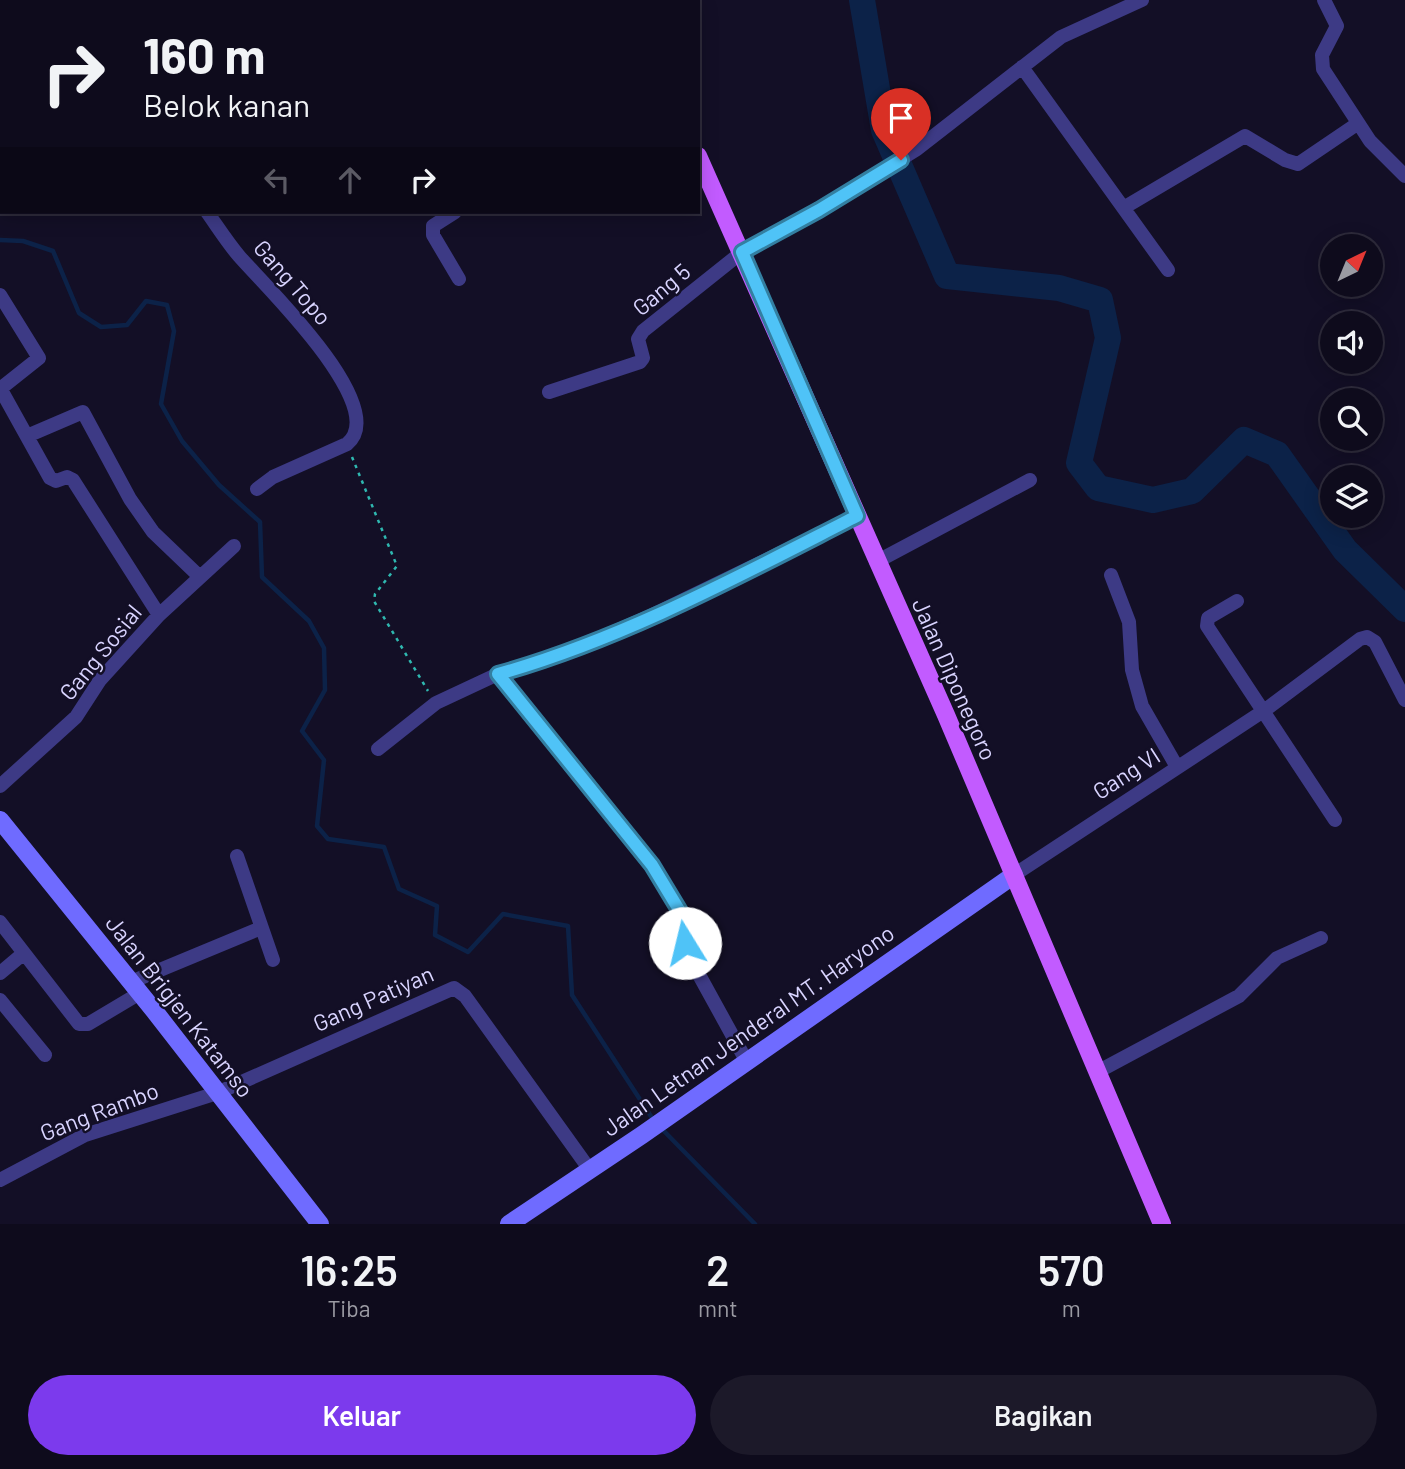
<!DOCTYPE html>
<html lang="id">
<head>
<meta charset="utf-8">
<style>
  :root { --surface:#0e0b1c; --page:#1c1929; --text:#f1f3f6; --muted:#9b9ba3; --line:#2e2b3b; --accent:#7c3aed }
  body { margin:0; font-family:Barlow,sans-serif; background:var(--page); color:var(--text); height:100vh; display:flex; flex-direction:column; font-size:26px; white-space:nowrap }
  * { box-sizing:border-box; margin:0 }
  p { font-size:23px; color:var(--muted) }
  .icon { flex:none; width:38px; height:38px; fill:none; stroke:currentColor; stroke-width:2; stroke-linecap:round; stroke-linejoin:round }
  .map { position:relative; height:1224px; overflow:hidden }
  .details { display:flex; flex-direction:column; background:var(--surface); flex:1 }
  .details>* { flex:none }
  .hud { position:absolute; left:0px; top:0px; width:700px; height:214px; box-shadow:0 4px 18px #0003,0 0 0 2px var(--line); background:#0e0b1c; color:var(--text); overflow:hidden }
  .needle { width:46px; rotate:43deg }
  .tools { position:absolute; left:1320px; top:234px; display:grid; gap:14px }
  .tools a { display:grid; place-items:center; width:63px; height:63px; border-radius:50%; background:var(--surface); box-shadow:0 4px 18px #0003,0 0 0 2px var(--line); font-size:35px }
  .pin { position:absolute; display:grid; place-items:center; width:60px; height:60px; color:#fff; margin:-72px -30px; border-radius:50% 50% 50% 0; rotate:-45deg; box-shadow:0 0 7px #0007 }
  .pin .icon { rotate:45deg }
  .me { position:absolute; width:77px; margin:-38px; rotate:351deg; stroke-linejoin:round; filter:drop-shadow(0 0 5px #0008) }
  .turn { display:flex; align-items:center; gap:24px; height:147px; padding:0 28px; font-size:32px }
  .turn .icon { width:91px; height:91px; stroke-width:2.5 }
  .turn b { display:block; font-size:49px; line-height:60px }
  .lanes { display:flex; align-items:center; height:66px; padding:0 28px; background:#0003; justify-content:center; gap:35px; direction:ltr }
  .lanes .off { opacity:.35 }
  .eta { display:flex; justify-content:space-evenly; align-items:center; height:119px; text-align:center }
  .eta b { font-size:42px; font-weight:600; line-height:49px }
  .button { display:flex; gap:14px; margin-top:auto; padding:14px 28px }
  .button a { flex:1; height:80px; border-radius:42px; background:var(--accent); color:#fff; font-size:28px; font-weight:600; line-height:80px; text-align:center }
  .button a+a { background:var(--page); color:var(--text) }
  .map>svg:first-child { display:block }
</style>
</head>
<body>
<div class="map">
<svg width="1405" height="1224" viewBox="0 0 1405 1224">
  <rect width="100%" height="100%" fill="#130f26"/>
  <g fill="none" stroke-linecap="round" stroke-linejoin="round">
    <path stroke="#0c2248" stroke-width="4.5" d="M0,240L23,241L53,251L79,313L101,327L127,325L146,301L167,305L174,331L161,404L182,441L219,485L260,522L262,577L309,621L324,648L325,690L302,731L324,760L317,826L328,839L384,847L399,889L437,906L435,935L468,952L503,914L568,926L572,995L654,1121
      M660,1127L755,1224"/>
    <path stroke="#0c2248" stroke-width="26" d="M862,0L884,130L947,276L1059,288L1100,300L1108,338L1079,463L1098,488L1153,500L1192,491L1244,440L1277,454L1345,550L1405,609"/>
    <path stroke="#2fb8b0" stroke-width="2.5" stroke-dasharray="3.5 5" stroke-linecap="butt" d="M352,457L397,566L375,594L374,601L428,691"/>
    <path stroke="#3d3a85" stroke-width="14" d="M69,0L71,2
      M216,0L218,2
      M461,0L462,2
      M1324,0L1337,26L1322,55L1323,69L1370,141L1405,176
      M1022,67L1168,270
      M1125,207L1245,136L1285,160L1298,164L1357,124
      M207,212C217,226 227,242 239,256C264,285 392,407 347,444L273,477L257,489
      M455,212L433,226V235L459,279
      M0,295L39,358L0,389
      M0,388L50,478L56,481L67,477L73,480L159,615
      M549,392L640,362L643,358L638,339L643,331L742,252L819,210L917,149L1061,37L1142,0
      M27,436L83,412L130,499L153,532L200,577
      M876,562L1030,480
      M1111,575L1129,622L1132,670L1142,706L1177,767
      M1237,601L1208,618L1207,626L1335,820
      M498,674L652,865L687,923V953L747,1062
      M378,749L436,703L498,674L561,655L646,618L857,516
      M0,786L76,717L100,680L159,615L234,546
      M237,856L273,960
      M1014,875L1265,710L1360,639L1367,637L1375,642L1405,700
      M0,922L79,1024H88L140,993
      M0,973L24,953
      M131,982L261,928
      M0,1000L45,1055
      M1099,1071L1239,996L1277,958L1321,938
      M0,1180L85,1135L217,1093L454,988L465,996L590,1170"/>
    <path stroke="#6f6bff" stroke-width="18" d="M280,2L283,0
      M0,186L2,185
      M0,820L156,1013L320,1224
      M509,1224L642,1135L1014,875"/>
    <path stroke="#c25bff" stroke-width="18" d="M629,0V2
      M698,156L946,715L1162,1224"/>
  </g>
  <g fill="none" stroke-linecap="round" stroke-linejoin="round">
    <g stroke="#337fa1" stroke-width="18">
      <path id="route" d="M685,943L687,923L652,865L498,674C623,639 741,575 857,516L742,252L819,210L901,160"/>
    </g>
    <use href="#route" stroke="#4fc3f7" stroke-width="12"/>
  </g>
  <g text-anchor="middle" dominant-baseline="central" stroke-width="5" stroke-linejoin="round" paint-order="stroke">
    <g font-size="23" fill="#d9d4ff" stroke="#130f26">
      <text transform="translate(293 282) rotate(49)">Gang Topo</text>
      <text transform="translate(661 289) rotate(-40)">Gang 5</text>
      <text transform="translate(100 652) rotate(-51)">Gang Sosial</text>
      <text transform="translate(955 679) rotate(66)">Jalan Diponegoro</text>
      <text transform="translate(1126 773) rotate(-33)">Gang VI</text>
      <text transform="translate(373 998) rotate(-24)">Gang Patiyan</text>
      <text transform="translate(180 1006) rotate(52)">Jalan Brigjen Katamso</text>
      <text transform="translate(748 1030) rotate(-35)">Jalan Letnan Jenderal MT. Haryono</text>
      <text transform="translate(99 1111) rotate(-21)">Gang Rambo</text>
    </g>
  </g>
</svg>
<div class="tools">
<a><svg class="needle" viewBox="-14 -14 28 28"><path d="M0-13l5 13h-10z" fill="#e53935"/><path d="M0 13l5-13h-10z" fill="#9b9ba3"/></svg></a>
<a><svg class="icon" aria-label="sound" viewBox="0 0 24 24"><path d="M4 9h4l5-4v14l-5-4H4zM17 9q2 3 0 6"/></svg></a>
<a><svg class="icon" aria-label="search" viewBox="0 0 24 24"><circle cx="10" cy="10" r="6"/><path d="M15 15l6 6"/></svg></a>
<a><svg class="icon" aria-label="layers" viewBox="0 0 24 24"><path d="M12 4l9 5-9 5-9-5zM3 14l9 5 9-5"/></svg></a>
</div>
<div class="pin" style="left:901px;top:160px;background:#d93025"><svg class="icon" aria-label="arrive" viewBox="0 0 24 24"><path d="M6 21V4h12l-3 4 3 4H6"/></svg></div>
<svg class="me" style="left:685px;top:943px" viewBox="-20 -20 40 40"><circle r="19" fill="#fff"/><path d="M0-13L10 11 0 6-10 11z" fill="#4fc3f7"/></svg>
<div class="hud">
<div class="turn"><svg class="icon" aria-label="right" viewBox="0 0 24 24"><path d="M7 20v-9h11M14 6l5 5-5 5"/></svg><div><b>160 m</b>Belok kanan</div></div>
<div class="lanes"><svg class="icon off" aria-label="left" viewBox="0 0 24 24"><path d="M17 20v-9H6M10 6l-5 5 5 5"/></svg><svg class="icon off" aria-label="ahead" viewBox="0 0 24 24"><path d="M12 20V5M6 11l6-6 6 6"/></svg><svg class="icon" aria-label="right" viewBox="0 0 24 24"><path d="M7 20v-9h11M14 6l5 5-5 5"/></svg></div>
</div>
</div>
<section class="details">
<div class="eta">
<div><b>16:25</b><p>Tiba</p></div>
<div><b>2</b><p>mnt</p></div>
<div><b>570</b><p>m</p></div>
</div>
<div class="button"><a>Keluar</a><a>Bagikan</a></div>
</section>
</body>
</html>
